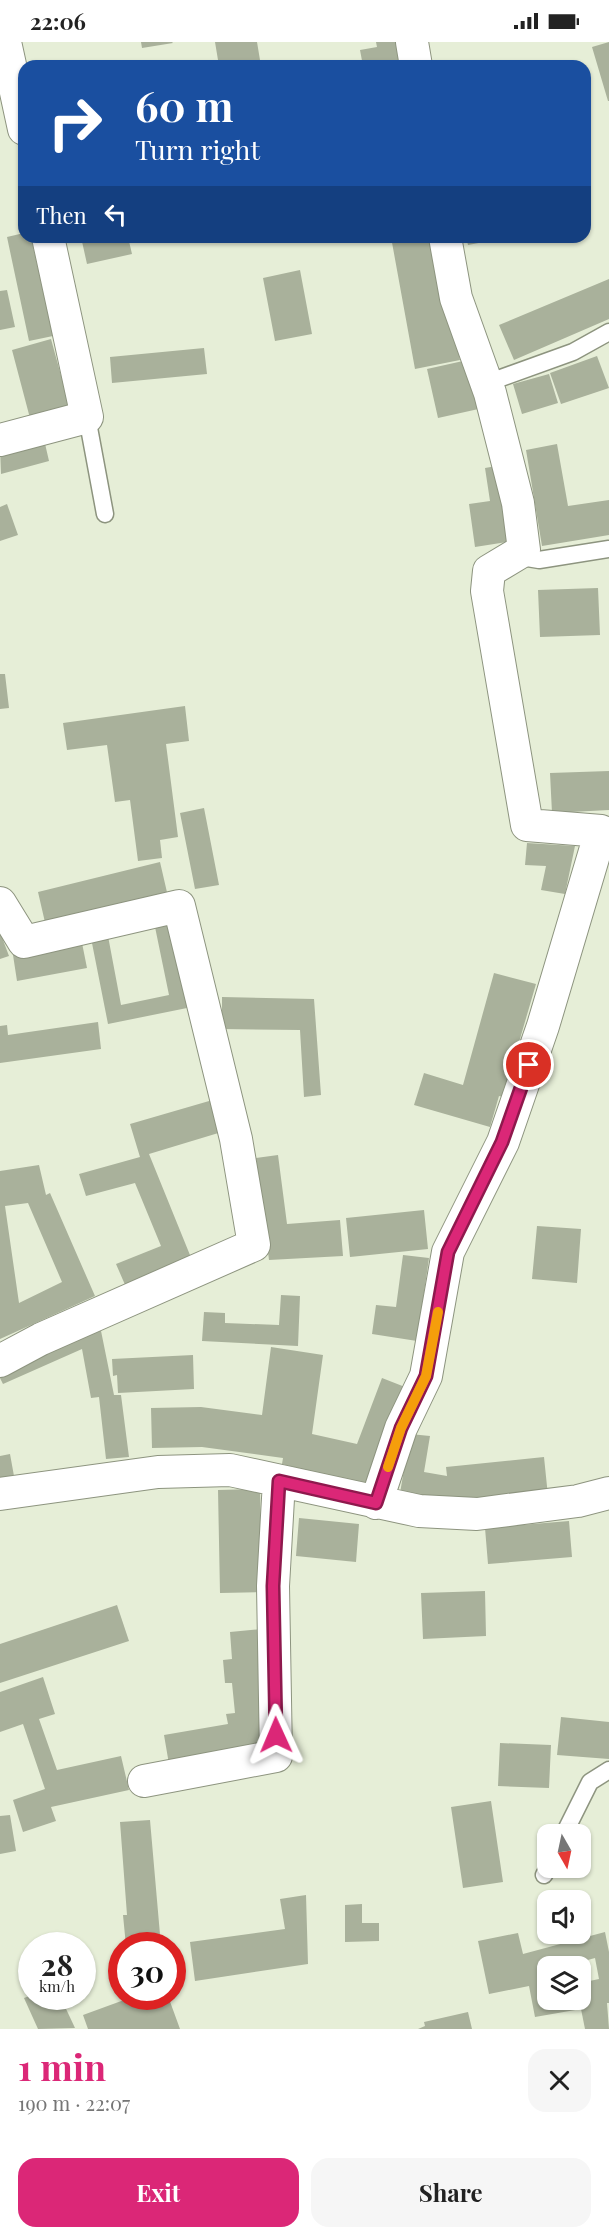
<!DOCTYPE html>
<html lang="en">
<head>
<meta charset="utf-8">
<style>
  :root { --surface:#fff; --page:#f6f6f6; --text:#222; --muted:#767676; --accent:#db2777 }
  body { margin:0; font-family:"Playfair Display",serif; background:var(--page); color:var(--text); height:100vh; display:flex; flex-direction:column; font-size:22px; white-space:nowrap }
  * { box-sizing:border-box; margin:0 }
  p { font-size:20px; color:var(--muted) }
  .icon { flex:none; width:33px; height:33px; fill:none; stroke:currentColor; stroke-width:2; stroke-linecap:round; stroke-linejoin:round }
  .map { position:relative; height:1987px; overflow:hidden }
  .panel { display:flex; flex-direction:column; background:var(--surface); flex:1 }
  .panel>* { flex:none }
  .guide { position:absolute; left:18px; top:18px; width:573px; height:183px; border-radius:18px; box-shadow:0 2px 4px #0004; background:#1a4fa0; color:#fff; overflow:hidden }
  .needle { width:39px; rotate:171deg }
  .buttons { position:absolute; left:537px; top:1782px; display:grid; gap:12px }
  .buttons a { display:grid; place-items:center; width:54px; height:54px; border-radius:12px; background:var(--surface); box-shadow:0 2px 4px #0004; font-size:30px }
  .speed { position:absolute; left:18px; top:1890px; display:flex; gap:12px; font-size:30px; font-weight:700; text-align:center }
  .speed>* { display:grid; place-content:center; width:78px; height:78px; border-radius:50%; background:var(--surface); box-shadow:0 2px 4px #0004; line-height:1 }
  .speed small { font-size:15px; font-weight:400 }
  .speed .limit { border:9px solid #d22; background:#fff; color:#111 }
  .pin { position:absolute; display:grid; place-items:center; width:51px; height:51px; color:#fff; margin:-26px; border:3px solid #fff; border-radius:50%; box-shadow:0 2px 6px #0007 }
  .me { position:absolute; width:66px; margin:-33px; rotate:359deg; stroke-linejoin:round; filter:drop-shadow(0 0 4px #0008) }
  .turn { display:flex; align-items:center; gap:21px; height:126px; padding:0 18px; font-size:27px }
  .turn .icon { width:78px; height:78px; stroke-width:2.5 }
  .turn b { display:block; font-size:42px; line-height:51px }
  .then { display:flex; align-items:center; height:57px; padding:0 18px; background:#0003; gap:12px; font-size:22px }
  .round { display:grid; place-items:center; flex:none; width:63px; height:63px; border-radius:18px; background:var(--page) }
  .overview { display:flex; align-items:center; justify-content:space-between; height:102px; padding:0 18px }
  h1 { font-size:36px; font-weight:700; line-height:45px; color:var(--accent) }
  .action { display:flex; gap:12px; margin-top:auto; padding:12px 18px }
  .action a { flex:1; height:69px; border-radius:18px; background:var(--accent); color:#fff; font-size:24px; font-weight:700; line-height:69px; text-align:center }
  .action a+a { background:var(--page); color:var(--text) }
  .status { display:flex; justify-content:space-between; align-items:center; height:42px; padding:0 30px; background:var(--surface); direction:ltr }
  .status svg { height:16px; fill:currentColor }
  .map>svg:first-child { display:block }
</style>
</head>
<body>
<div class="status"><b>22:06</b><svg viewBox="0 0 49 12"><path d="M0 12V9h3v3zM5 12V6h3v6zM10 12V3h3v9zM15 12V0h3v12zM26 1h20v11H26zM47 4h2v5h-2z"/></svg></div>
<div class="map">
<svg width="609" height="1987" viewBox="0 0 609 1987">
  <rect width="100%" height="100%" fill="#e6eed7"/>
  <path fill="#a9b19b" fill-rule="evenodd" d="M141,0H172L173,1L142,6Z
    M215,0H257L261,24H219Z
    M376,0H402L406,24H363L360,8L377,5Z
    M609,0V59H608L592,5Z
    M24,191V195H31L53,294L29,299L7,195Z
    M81,195H128L132,212L87,222Z
    M391,195H437L460,318L415,327Z
    M466,195H505V196L468,203Z
    M300,228L312,292L275,299L263,236Z
    M609,237V277L514,318L499,283Z
    M7,248L15,285L0,288V249Z
    M51,297L71,370L31,380L12,308Z
    M204,306L207,332L112,341L110,315Z
    M597,314L609,346L561,362L550,331Z
    M472,317L483,366L438,376L427,327Z
    M549,332L558,361L522,372L513,342Z
    M43,393L49,419L1,432L0,405Z
    M557,402L568,464L609,458V493L542,504L526,408Z
    M502,423L513,499L475,505L469,462L490,459L485,426Z
    M7,462L18,493L0,499V465Z
    M598,546L600,593L540,595L538,548Z
    M0,632H5L9,666L0,667Z
    M185,664L189,699L166,702L178,795L160,798L162,816L138,819L130,758L115,760L107,703L67,708L63,681Z
    M609,729V768L552,771L550,731Z
    M204,766L219,843L195,847L180,771Z
    M527,801L575,804L565,852L541,848L546,824L525,823Z
    M160,820L169,859L47,889L38,850Z
    M168,875L187,966L108,982L90,891ZM155,885L169,953L121,963L108,894Z
    M0,890L9,914L0,917Z
    M82,901L87,926L17,939L13,913Z
    M494,931L536,942L503,1055L499,1054L490,1085L414,1063L424,1031L463,1043Z
    M222,955L314,957L321,1053L304,1055L300,988L222,987Z
    M98,980L101,1007L0,1021V984L7,983L8,993Z
    M216,1057L225,1089L149,1112L192,1218L126,1245L116,1222L161,1204L135,1141L86,1154L79,1132L140,1115L130,1082Z
    M278,1113L287,1182L340,1178L343,1214L269,1218L256,1116Z
    M39,1123L46,1153L50,1151L95,1254L0,1297V1129ZM28,1161L62,1240L19,1261L5,1164Z
    M424,1168L428,1207L350,1215L346,1176Z
    M537,1184L581,1187L577,1241L532,1237Z
    M403,1213L429,1216L417,1299L372,1292L376,1263L396,1265Z
    M281,1253L300,1254L298,1304L202,1299L204,1270L225,1271V1281L279,1283Z
    M99,1279L114,1353H121L129,1415L106,1417L99,1355L91,1356L82,1307L3,1342L0,1336V1324Z
    M271,1305L323,1313L312,1392L357,1402L382,1336L405,1345L368,1444L282,1422L283,1416L202,1405L152,1406L151,1366L201,1365L262,1373Z
    M193,1313L194,1347L118,1351L117,1333L113,1334L112,1317Z
    M410,1392L430,1394L424,1430L447,1434L446,1425L544,1415L548,1454L450,1464L399,1457Z
    M10,1412L14,1434L0,1437V1414Z
    M260,1447L262,1550L220,1551L218,1448Z
    M299,1476L359,1482L356,1520L296,1514Z
    M569,1479L572,1515L488,1522L485,1486Z
    M485,1549L486,1594L423,1597L421,1551Z
    M117,1563L129,1599L0,1641V1602Z
    M262,1587L272,1708L170,1728L164,1693L228,1682L226,1672L235,1671L232,1641H225L223,1618L232,1617L230,1590Z
    M43,1635L55,1672L39,1677L57,1728L121,1714L129,1748L51,1765L56,1779L23,1790L13,1758L45,1747L23,1682L0,1690V1650Z
    M561,1675L609,1680V1717L557,1713Z
    M500,1701L551,1703L549,1746L498,1744Z
    M491,1759L503,1840L463,1846L451,1765Z
    M10,1773L16,1809L0,1812V1774Z
    M150,1778L161,1904H126L123,1873H127L120,1780Z
    M306,1853L308,1922L195,1939L190,1900L285,1887L280,1857Z
    M362,1862V1881H379V1899L345,1900V1863Z
    M605,1890L609,1910V1961H607L609,1987H585L581,1967L535,1975L529,1944L489,1952L478,1899L518,1891L523,1912ZM595,1916L599,1937L580,1941V1958H548V1924H566Z
    M32,1953L60,1954L75,1986L38,1987L24,1956Z
    M135,1954H168L180,1987H88L83,1973Z
    M468,1970L472,1987H418L425,1984L424,1980Z"/>
  <g fill="none" stroke-linecap="round" stroke-linejoin="round">
    <g stroke="#8d947f" stroke-width="19">
      <path id="lane" d="M487,341L573,310L609,290
        M87,375L105,472
        M524,508L527,516L539,518L609,507
        M564,1792L590,1740L609,1728
        M544,1833L548,1826"/>
    </g>
    <g stroke="#8d947f" stroke-width="34">
      <path id="street" d="M5,0L24,87
        M412,0L416,24
        M0,398L87,375L48,195
        M0,861L24,900L179,864L236,1097L254,1203L41,1297L0,1319
        M0,1452L158,1430L230,1428L419,1469L477,1472L578,1459L609,1451
        M376,1461L401,1386L426,1334L448,1210L503,1100L543,984L601,789L527,783L487,549L489,529L524,508L518,461L490,351L456,256L445,195
        M144,1739L276,1714L273,1544L279,1439"/>
    </g>
    <use href="#lane" stroke="#fff" stroke-width="16"/>
    <use href="#street" stroke="#fff" stroke-width="32"/>
  </g>
  <g fill="none" stroke-linecap="round" stroke-linejoin="round">
    <g stroke="#8e194d" stroke-width="15">
      <path id="route" d="M276,1693L273,1544L279,1439L376,1461L401,1386L426,1334L448,1210L502,1100L529,1023"/>
    </g>
    <use href="#route" stroke="#db2777" stroke-width="10"/>
    <path stroke="#f59e0b" stroke-width="10" d="M388,1425L401,1386L426,1334L438,1270"/>
  </g>
</svg>
<div class="buttons">
<a><svg class="needle" viewBox="-14 -14 28 28"><path d="M0-13l5 13h-10z" fill="#e53935"/><path d="M0 13l5-13h-10z" fill="#767676"/></svg></a>
<a><svg class="icon" aria-label="sound" viewBox="0 0 24 24"><path d="M4 9h4l5-4v14l-5-4H4zM17 9q2 3 0 6"/></svg></a>
<a><svg class="icon" aria-label="layers" viewBox="0 0 24 24"><path d="M12 4l9 5-9 5-9-5zM3 14l9 5 9-5"/></svg></a>
</div>
<div class="speed"><div>28<small>km/h</small></div><div class="limit">30</div></div>
<div class="pin" style="left:529px;top:1023px;background:#d93025"><svg class="icon" aria-label="arrive" viewBox="0 0 24 24"><path d="M6 21V4h12l-3 4 3 4H6"/></svg></div>
<svg class="me" style="left:276px;top:1693px" viewBox="-20 -20 40 40"><path d="M0-17L14 15 0 8-14 15z" fill="#db2777" stroke="#fff" stroke-width="4"/></svg>
<div class="guide">
<div class="turn"><svg class="icon" aria-label="right" viewBox="0 0 24 24"><path d="M7 20v-9h11M14 6l5 5-5 5"/></svg><div><b>60 m</b>Turn right</div></div>
<div class="then">Then<svg class="icon" aria-label="left" viewBox="0 0 24 24"><path d="M17 20v-9H6M10 6l-5 5 5 5"/></svg></div>
</div>
</div>
<section class="panel">
<div class="overview"><div><h1>1 min</h1><p>190 m · 22:07</p></div><a class="round"><svg class="icon" aria-label="close" viewBox="0 0 24 24"><path d="M6 6l12 12M18 6L6 18"/></svg></a></div>
<div class="action"><a>Exit</a><a>Share</a></div>
</section>
</body>
</html>
